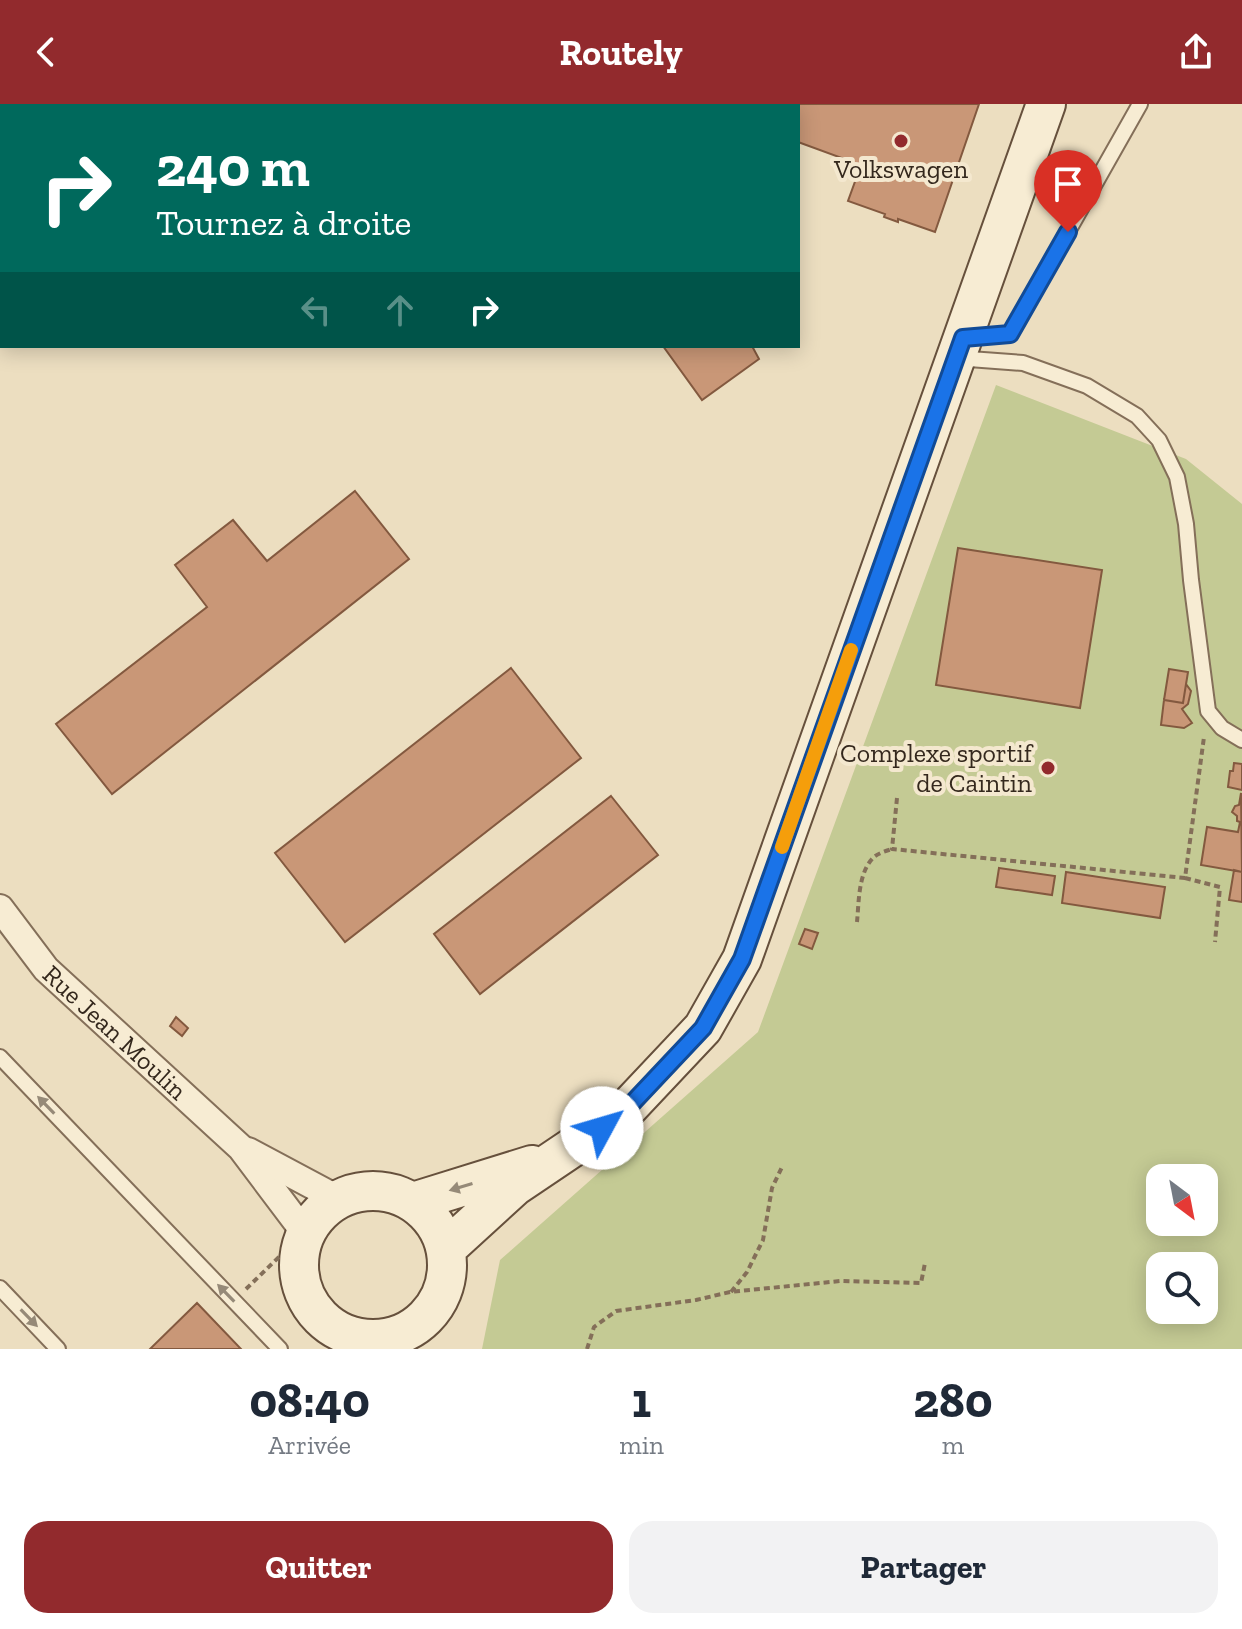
<!DOCTYPE html>
<html lang="fr">
<head>
<meta charset="utf-8">
<style>
  :root { --surface:#fff; --page:#f2f2f3; --text:#1f2937; --muted:#747a83; --accent:#922a2d }
  body { margin:0; font-family:"Zilla Slab",serif; background:var(--page); color:var(--text); height:100vh; display:flex; flex-direction:column; font-size:30px; white-space:nowrap }
  * { box-sizing:border-box; margin:0 }
  p { font-size:26px; color:var(--muted) }
  .icon { flex:none; width:44px; height:44px; fill:none; stroke:currentColor; stroke-width:2; stroke-linecap:round; stroke-linejoin:round }
  .map { position:relative; height:1245px; overflow:hidden }
  .details { display:flex; flex-direction:column; background:var(--surface); flex:1 }
  .details>* { flex:none }
  .top-card { position:absolute; left:0px; top:0px; width:800px; height:244px; box-shadow:0 4px 20px #0003; background:#00695c; color:#fff; overflow:hidden }
  .needle { width:52px; rotate:148deg }
  .buttons { position:absolute; left:1146px; top:1060px; display:grid; gap:16px }
  .buttons a { display:grid; place-items:center; width:72px; height:72px; border-radius:16px; background:var(--surface); box-shadow:0 4px 20px #0003; font-size:40px }
  .pin { position:absolute; display:grid; place-items:center; width:68px; height:68px; color:#fff; margin:-82px -34px; border-radius:50% 50% 50% 0; rotate:-45deg; box-shadow:0 0 8px #0007 }
  .pin .icon { rotate:45deg }
  .me { position:absolute; width:88px; margin:-44px; rotate:51deg; stroke-linejoin:round; filter:drop-shadow(0 0 6px #0008) }
  .turn { display:flex; align-items:center; gap:28px; height:168px; padding:0 24px; font-size:36px }
  .turn .icon { width:104px; height:104px; stroke-width:2.5 }
  .turn b { display:block; font-size:56px; line-height:68px }
  .lanes { display:flex; align-items:center; height:76px; padding:0 24px; background:#0003; justify-content:center; gap:40px; direction:ltr }
  .lanes .off { opacity:.35 }
  .eta { display:flex; justify-content:space-evenly; align-items:center; height:136px; text-align:center }
  .eta b { font-size:48px; font-weight:800; line-height:56px }
  .button { display:flex; gap:16px; margin-top:auto; padding:16px 24px }
  .button a { flex:1; height:92px; border-radius:24px; background:var(--accent); color:#fff; font-size:32px; font-weight:800; line-height:92px; text-align:center }
  .button a+a { background:var(--page); color:var(--text) }
  header { display:flex; justify-content:space-between; align-items:center; height:104px; padding:0 24px; background:var(--accent); color:#fff; font-size:36px; font-weight:800 }
  .map>svg:first-child { display:block }
</style>
</head>
<body>
<header><svg class="icon" aria-label="back" viewBox="0 0 24 24"><path d="M15 5l-7 7 7 7"/></svg>Routely<svg class="icon" aria-label="share" viewBox="0 0 24 24"><path d="M12 15V3M7 8l5-5 5 5M5 13v7h14v-7"/></svg></header>
<div class="map">
<svg width="1242" height="1245" viewBox="0 0 1242 1245">
  <rect width="100%" height="100%" fill="#ecdec0"/>
  <path fill="#c4ca94" fill-rule="evenodd" d="M996,281L1186,355L1242,400V1245H482L500,1156L758,928ZM1160,1074H1204V1118H1160ZM1160,1162H1204V1206H1160Z"/>
  <path fill="#c99777" stroke="#83593f" stroke-width="2" d="M0,0H143L144,2H2V128L0,126Z
    M737,0H979L935,128L898,115V118L884,113L885,110L848,97L861,61L798,38V2H737Z
    M663,242H752L759,255L702,296Z
    M355,387L409,455L112,690L56,620L207,503L175,461L233,416L267,457Z
    M958,444L1102,466L1080,604L936,581Z
    M511,564L581,654L345,838L275,749Z
    M1169,565L1188,568L1183,599L1164,596Z
    M1186,580L1191,587L1188,600L1182,605L1192,619L1184,624L1161,621L1164,596L1183,599Z
    M1234,659L1242,660V686L1228,683L1230,667H1233Z
    M1241,689L1242,768L1201,761L1207,723L1238,728L1240,718L1237,717V712L1232,708L1235,702L1239,701Z
    M611,692L658,751L480,890L434,830Z
    M999,764L1055,772L1052,791L996,783Z
    M1234,766L1242,768V798L1229,796Z
    M1066,768L1165,783L1160,814L1062,799Z
    M805,825L818,829L812,845L799,840Z
    M176,913L188,924L182,932L170,922Z
    M197,1199L241,1245H150Z"/>
  <g fill="none" stroke-linecap="round" stroke-linejoin="round">
    <g stroke="#846f59" stroke-width="18">
      <path id="lane" d="M269,0L270,2
        M967,234L1010,230L1140,0
        M956,254L1023,259L1087,282L1137,312L1159,336L1177,373L1186,420L1191,476L1208,607L1222,624L1242,636
        M0,953L280,1245
        M0,1184L58,1245"/>
    </g>
    <g stroke="#846f59" stroke-width="30">
      <g id="street">
        <path id="s1" d="M0,804L46,865L241,1044L305,1129"/>
        <path d="M248,1047L338,1095"/>
      </g>
    </g>
    <g stroke="#66503c" stroke-width="42">
      <path id="secondary" d="M299 1161a74 74 0 1 1 148 0a74 74 0 1 1-148 0Z
        M413,1098L532,1061
        M446,1145L515,1082L622,1010L703,924L742,855L1046,0"/>
    </g>
    <path stroke="#846f59" stroke-width="4" stroke-dasharray="6 4" stroke-linecap="butt" d="M897,694L892,745L1185,774L1204,633
      M1185,774L1220,783L1215,838
      M857,818C859,798 858,768 874,753C879,749 886,747 892,745
      M246,1185L280,1152L292,1153
      M731,1188L747,1168L763,1136L772,1084L782,1063
      M587,1245L594,1223L616,1207L696,1196L730,1188L840,1177L921,1179L925,1159"/>
    <use href="#lane" stroke="#f7ecd3" stroke-width="14"/>
    <use href="#street" stroke="#f7ecd3" stroke-width="26"/>
    <use href="#secondary" stroke="#f7ecd3" stroke-width="38"/>
  </g>
  <defs><path id="oneway-solid" d="M-6-.8H1V-3.2L6.5 0L1 3.2V.8H-6Z" transform="scale(2)"/></defs>
  <g fill="#968a78">
    <use href="#oneway-solid" transform="translate(46 1001) rotate(-134)"/>
    <use href="#oneway-solid" transform="translate(461 1083) rotate(163)"/>
    <use href="#oneway-solid" transform="translate(226 1189) rotate(-134)"/>
    <use href="#oneway-solid" transform="translate(29 1214) rotate(46)"/>
  </g>
  <g fill="none" stroke-linecap="round" stroke-linejoin="round">
    <g stroke="#114b97" stroke-width="20">
      <path id="route" d="M602,1024L622,1010L703,924L742,855L963,234L1010,230L1068,128"/>
    </g>
    <use href="#route" stroke="#1a73e8" stroke-width="14"/>
    <path stroke="#f59e0b" stroke-width="14" d="M782,743L851,546"/>
  </g>
  <g fill="#922a2d" stroke="#f4e8cf" stroke-width="3">
    <circle cx="901" cy="37" r="8"/>
    <circle cx="1048" cy="664" r="8"/>
  </g>
  <g text-anchor="middle" dominant-baseline="central" stroke-width="8" stroke-linejoin="round" paint-order="stroke">
    <g font-size="26" fill="#34281d" stroke="#f4e8cf">
      <text x="901" y="65">Volkswagen</text>
      <text x="1032" y="649" text-anchor="end">Complexe sportif<tspan x="1032" dy="30">de Caintin</tspan></text>
    </g>
    <g font-size="26" fill="#34281d" stroke="#f4e8cf">
      <text stroke="none"><textPath href="#s1" startOffset="170">Rue Jean Moulin</textPath></text>
    </g>
  </g>
</svg>
<div class="buttons">
<a><svg class="needle" viewBox="-14 -14 28 28"><path d="M0-13l5 13h-10z" fill="#e53935"/><path d="M0 13l5-13h-10z" fill="#747a83"/></svg></a>
<a><svg class="icon" aria-label="search" viewBox="0 0 24 24"><circle cx="10" cy="10" r="6"/><path d="M15 15l6 6"/></svg></a>
</div>
<div class="pin" style="left:1068px;top:128px;background:#d93025"><svg class="icon" aria-label="arrive" viewBox="0 0 24 24"><path d="M6 21V4h12l-3 4 3 4H6"/></svg></div>
<svg class="me" style="left:602px;top:1024px" viewBox="-20 -20 40 40"><circle r="19" fill="#fff"/><path d="M0-13L10 11 0 6-10 11z" fill="#1a73e8"/></svg>
<div class="top-card">
<div class="turn"><svg class="icon" aria-label="right" viewBox="0 0 24 24"><path d="M7 20v-9h11M14 6l5 5-5 5"/></svg><div><b>240 m</b>Tournez à droite</div></div>
<div class="lanes"><svg class="icon off" aria-label="left" viewBox="0 0 24 24"><path d="M17 20v-9H6M10 6l-5 5 5 5"/></svg><svg class="icon off" aria-label="ahead" viewBox="0 0 24 24"><path d="M12 20V5M6 11l6-6 6 6"/></svg><svg class="icon" aria-label="right" viewBox="0 0 24 24"><path d="M7 20v-9h11M14 6l5 5-5 5"/></svg></div>
</div>
</div>
<section class="details">
<div class="eta">
<div><b>08:40</b><p>Arrivée</p></div>
<div><b>1</b><p>min</p></div>
<div><b>280</b><p>m</p></div>
</div>
<div class="button"><a>Quitter</a><a>Partager</a></div>
</section>
</body>
</html>
